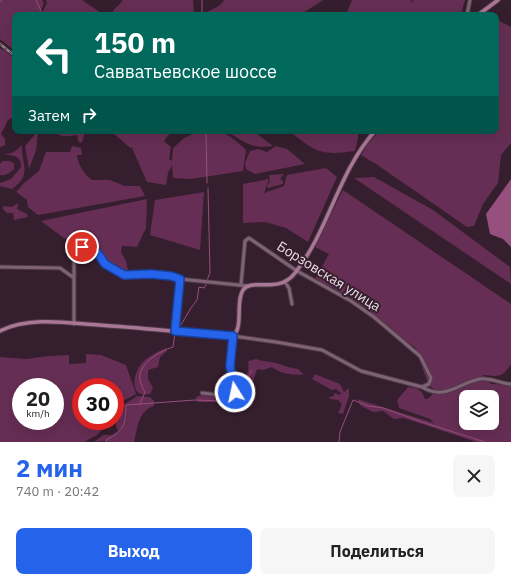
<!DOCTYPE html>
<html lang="ru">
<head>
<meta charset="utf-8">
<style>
  :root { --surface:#fff; --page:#f6f6f6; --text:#222; --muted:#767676; --accent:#2563eb }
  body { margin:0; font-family:"IBM Plex Sans",sans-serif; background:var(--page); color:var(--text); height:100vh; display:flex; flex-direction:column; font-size:15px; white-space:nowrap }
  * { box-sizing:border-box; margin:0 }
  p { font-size:13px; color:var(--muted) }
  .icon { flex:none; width:22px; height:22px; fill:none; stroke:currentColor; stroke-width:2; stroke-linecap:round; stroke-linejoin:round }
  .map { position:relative; height:442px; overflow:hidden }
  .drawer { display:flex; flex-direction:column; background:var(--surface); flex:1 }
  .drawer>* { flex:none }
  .top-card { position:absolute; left:12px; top:12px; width:487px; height:122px; border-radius:8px; box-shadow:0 4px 16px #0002; background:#00695c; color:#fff; overflow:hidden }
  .fabs { position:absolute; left:459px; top:390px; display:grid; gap:8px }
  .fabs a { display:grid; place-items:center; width:40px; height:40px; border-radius:8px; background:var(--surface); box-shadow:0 4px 16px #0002; font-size:20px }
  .speed { position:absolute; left:12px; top:378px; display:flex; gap:8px; font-size:20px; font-weight:700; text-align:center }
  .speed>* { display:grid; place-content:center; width:52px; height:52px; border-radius:50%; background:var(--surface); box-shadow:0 4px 16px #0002; line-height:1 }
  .speed small { font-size:10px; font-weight:400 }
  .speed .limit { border:6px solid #d22; background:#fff; color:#111 }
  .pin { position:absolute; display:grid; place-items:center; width:34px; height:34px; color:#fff; margin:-17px; border:2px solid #fff; border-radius:50%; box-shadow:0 1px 4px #0007 }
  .me { position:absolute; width:44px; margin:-22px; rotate:350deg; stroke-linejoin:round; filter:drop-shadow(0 0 3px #0008) }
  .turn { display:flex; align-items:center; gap:14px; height:84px; padding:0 16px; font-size:18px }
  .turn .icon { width:52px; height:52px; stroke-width:2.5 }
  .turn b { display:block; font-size:28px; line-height:34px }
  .then { display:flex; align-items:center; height:38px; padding:0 16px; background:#0003; gap:8px; font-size:15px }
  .round { display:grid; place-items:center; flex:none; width:42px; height:42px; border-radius:8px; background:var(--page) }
  .summary { display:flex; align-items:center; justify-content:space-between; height:68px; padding:0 16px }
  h1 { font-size:24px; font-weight:700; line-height:30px; color:var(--accent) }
  .primary-button { display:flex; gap:8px; margin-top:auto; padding:8px 16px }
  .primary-button a { flex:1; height:46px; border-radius:8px; background:var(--accent); color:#fff; font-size:16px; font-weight:700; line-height:46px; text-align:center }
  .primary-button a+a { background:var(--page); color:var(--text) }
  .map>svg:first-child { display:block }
</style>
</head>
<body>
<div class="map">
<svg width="511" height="442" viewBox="0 0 511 442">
  <rect width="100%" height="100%" fill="#351e2d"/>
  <path fill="#662e54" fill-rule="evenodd" d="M0,0H42L44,3L39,15H15V51L0,39Z
    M46,0H82L101,13L100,15H41L47,3Z
    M123,0H193L194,15H116L112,13C115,7 120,5 123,0Z
    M224,0H323L300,15H205V13C212,9 220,7 224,0Z
    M352,0H412L410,4L414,0H465L461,14L346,15Z
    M496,19L511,27V143L501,155L498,183L483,204L474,226L467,227L376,164L361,155L369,142L380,131H496Z
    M0,48L7,52L15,60V116L8,120L1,134L5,139V145L0,147Z
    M38,131L36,150L29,169L25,146Z
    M52,131H85L83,140L81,143L78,141L77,135C67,137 60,137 52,131Z
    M111,131H174L170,133L164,141L171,147L169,159L172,161L173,148L184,138L193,134L194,131H204V132C226,130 231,136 246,150L243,171L191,179L173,178L172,165L168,173L166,185L147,182L132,148L129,147Z
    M225,131H253L273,146C248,149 245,141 225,131Z
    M289,131H358V139L355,151C320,156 316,152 289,131Z
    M22,145C21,165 33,174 12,189L0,186V183L11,179L21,167C21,156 14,155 4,155L14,152Z
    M72,146L81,148L82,155H77C78,165 84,174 92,180H110L125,186H140L145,196L38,215L28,207L27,200L16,192L24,183L39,171L46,152H70Z
    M276,146L287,149L305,164L255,174L246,169L245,163L250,151L258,149L267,152Z
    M3,161H9L14,163V169C9,173 6,176 0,175V164Z
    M326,168L337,177L308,242L286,228L265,222L243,223V184L269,179L264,193L284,186L287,175Z
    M284,174L280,179L283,181V184L268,188L267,186L270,181L269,175Z
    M374,177L433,210L510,267L511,284L354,178Z
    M343,190L511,304V364C502,379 498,376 483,375V379L492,384L511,385V442H476L404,418L394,419L383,411L373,412L361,406L357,399L434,423L430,419L399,408L397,400L408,387C418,388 421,389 425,399L429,398L436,390L429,386L415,347L382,326L374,315L350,297L315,279L329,254L315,247ZM466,397H492V423H466Z
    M204,192L200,250L150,235L155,200Z
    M147,199L146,228L137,247L122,246L121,252L126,261L128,271L124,274L115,264L106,263L97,247L91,242L83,244H72L41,221Z
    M18,203L17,209L27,214L28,217L14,220L13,213H7L3,209V206L12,207Z
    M166,348L167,351L160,357L158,367L148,370V379L153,388L150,394C147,394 143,395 141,394C129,389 136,369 142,363C147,357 159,351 166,348Z
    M86,354L101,355L126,365L136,394L123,401L115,413V387H81V421H110L97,435L84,442H0V357L26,359L49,356L69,355V364L86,363ZM21,387H55V421H21Z
    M256,359C264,362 271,361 279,364C286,366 290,368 298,369L304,375C292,374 282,375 272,367L263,370L257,369C251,386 252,397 232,403V398C240,390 251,374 248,361Z
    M315,374L340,384L344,392L349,388V396L343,414L338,413L342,404L338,400L330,399L329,397L334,396V393L340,395L341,393L336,389L332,390L312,379Z
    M205,394L223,397V402H197L196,397Z
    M136,396L150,397L154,401V406C138,411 138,427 134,442H108L106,441L94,442L103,435H112L118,431C114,422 115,419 121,411L124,410L123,406C127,401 132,401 136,396Z"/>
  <path fill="#96507e" d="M511,179V247L503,239L490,234L486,214Z"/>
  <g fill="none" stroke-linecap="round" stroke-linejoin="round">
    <path stroke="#96507e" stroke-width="1" d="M36,0L43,15
      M202,0V15
      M0,2L2,0
      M206,131L207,183
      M207,280L210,273L208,188
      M179,328L191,308L197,300L199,287L204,288L207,283
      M140,404L145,392C143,389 141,384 140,380C137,364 160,351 173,347L175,333
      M106,442L107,439C124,432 126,423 126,405L195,400L222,401L238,398L252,370
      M339,442L340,432L353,400L368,406L383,408L422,422L485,442"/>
    <g stroke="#4e3a47" stroke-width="5">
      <path id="minor" d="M467,15L470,0
        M0,267L60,268L74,278
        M285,282L289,288L292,304
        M241,285L245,241L249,238L297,271L351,301L374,317L420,356L431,378L429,384L422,387
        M74,324V248L82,247L92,248L99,255L105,264L124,275L151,274L171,276L180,279L248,286
        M175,331L180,279
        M202,393L229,396L235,392L230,366L233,336L276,342L322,350L361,371L422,387C446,401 458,383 480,379C490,377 501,384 511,384"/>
    </g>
    <g stroke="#4e3a47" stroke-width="5.5">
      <path id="major" d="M478,15L498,0
        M0,331C29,316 68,323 99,325C144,328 188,333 233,336C244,327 235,302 243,290C252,277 278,295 295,273C329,230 338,172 375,131"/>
    </g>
    <use href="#minor" stroke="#7f6374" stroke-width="3"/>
    <use href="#major" stroke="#aa7696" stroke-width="3.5"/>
    <g stroke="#9c8994" stroke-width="2.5">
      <path id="rail" d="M0,44L15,56"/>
    </g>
    <use href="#rail" stroke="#351e2d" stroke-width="1" stroke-dasharray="3" stroke-linecap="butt"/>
  </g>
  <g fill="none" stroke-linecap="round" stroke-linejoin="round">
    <g stroke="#184099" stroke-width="10">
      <path id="route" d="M82,247L92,248L99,255L105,264L124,275L151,274L171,276L180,279L175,331L233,336L230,366L235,392"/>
    </g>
    <use href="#route" stroke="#2563eb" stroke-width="7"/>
  </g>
  <g text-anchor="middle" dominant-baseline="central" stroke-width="4" stroke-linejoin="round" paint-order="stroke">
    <g font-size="14" fill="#ebdbe4" stroke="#351e2d">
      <text transform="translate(329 276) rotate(32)">Борзовская улица</text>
    </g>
  </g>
</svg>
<div class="fabs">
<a><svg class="icon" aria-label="layers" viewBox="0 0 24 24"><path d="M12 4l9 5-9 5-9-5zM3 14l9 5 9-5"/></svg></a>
</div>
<div class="speed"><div>20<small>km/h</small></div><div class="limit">30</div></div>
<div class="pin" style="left:82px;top:247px;background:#d93025"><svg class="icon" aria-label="arrive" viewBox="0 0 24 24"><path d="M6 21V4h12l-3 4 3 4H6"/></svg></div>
<svg class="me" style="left:235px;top:392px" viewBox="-20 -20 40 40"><circle r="17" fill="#2563eb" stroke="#fff" stroke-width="3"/><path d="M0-11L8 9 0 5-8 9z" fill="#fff"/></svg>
<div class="top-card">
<div class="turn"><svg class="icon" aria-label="left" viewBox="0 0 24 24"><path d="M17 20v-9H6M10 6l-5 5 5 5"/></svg><div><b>150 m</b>Савватьевское шоссе</div></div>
<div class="then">Затем<svg class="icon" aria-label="right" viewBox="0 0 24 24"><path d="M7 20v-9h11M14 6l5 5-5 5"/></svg></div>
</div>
</div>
<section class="drawer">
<div class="summary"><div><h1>2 мин</h1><p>740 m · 20:42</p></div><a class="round"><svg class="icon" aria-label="close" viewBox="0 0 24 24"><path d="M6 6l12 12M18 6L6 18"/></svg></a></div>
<div class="primary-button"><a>Выход</a><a>Поделиться</a></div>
</section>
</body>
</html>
